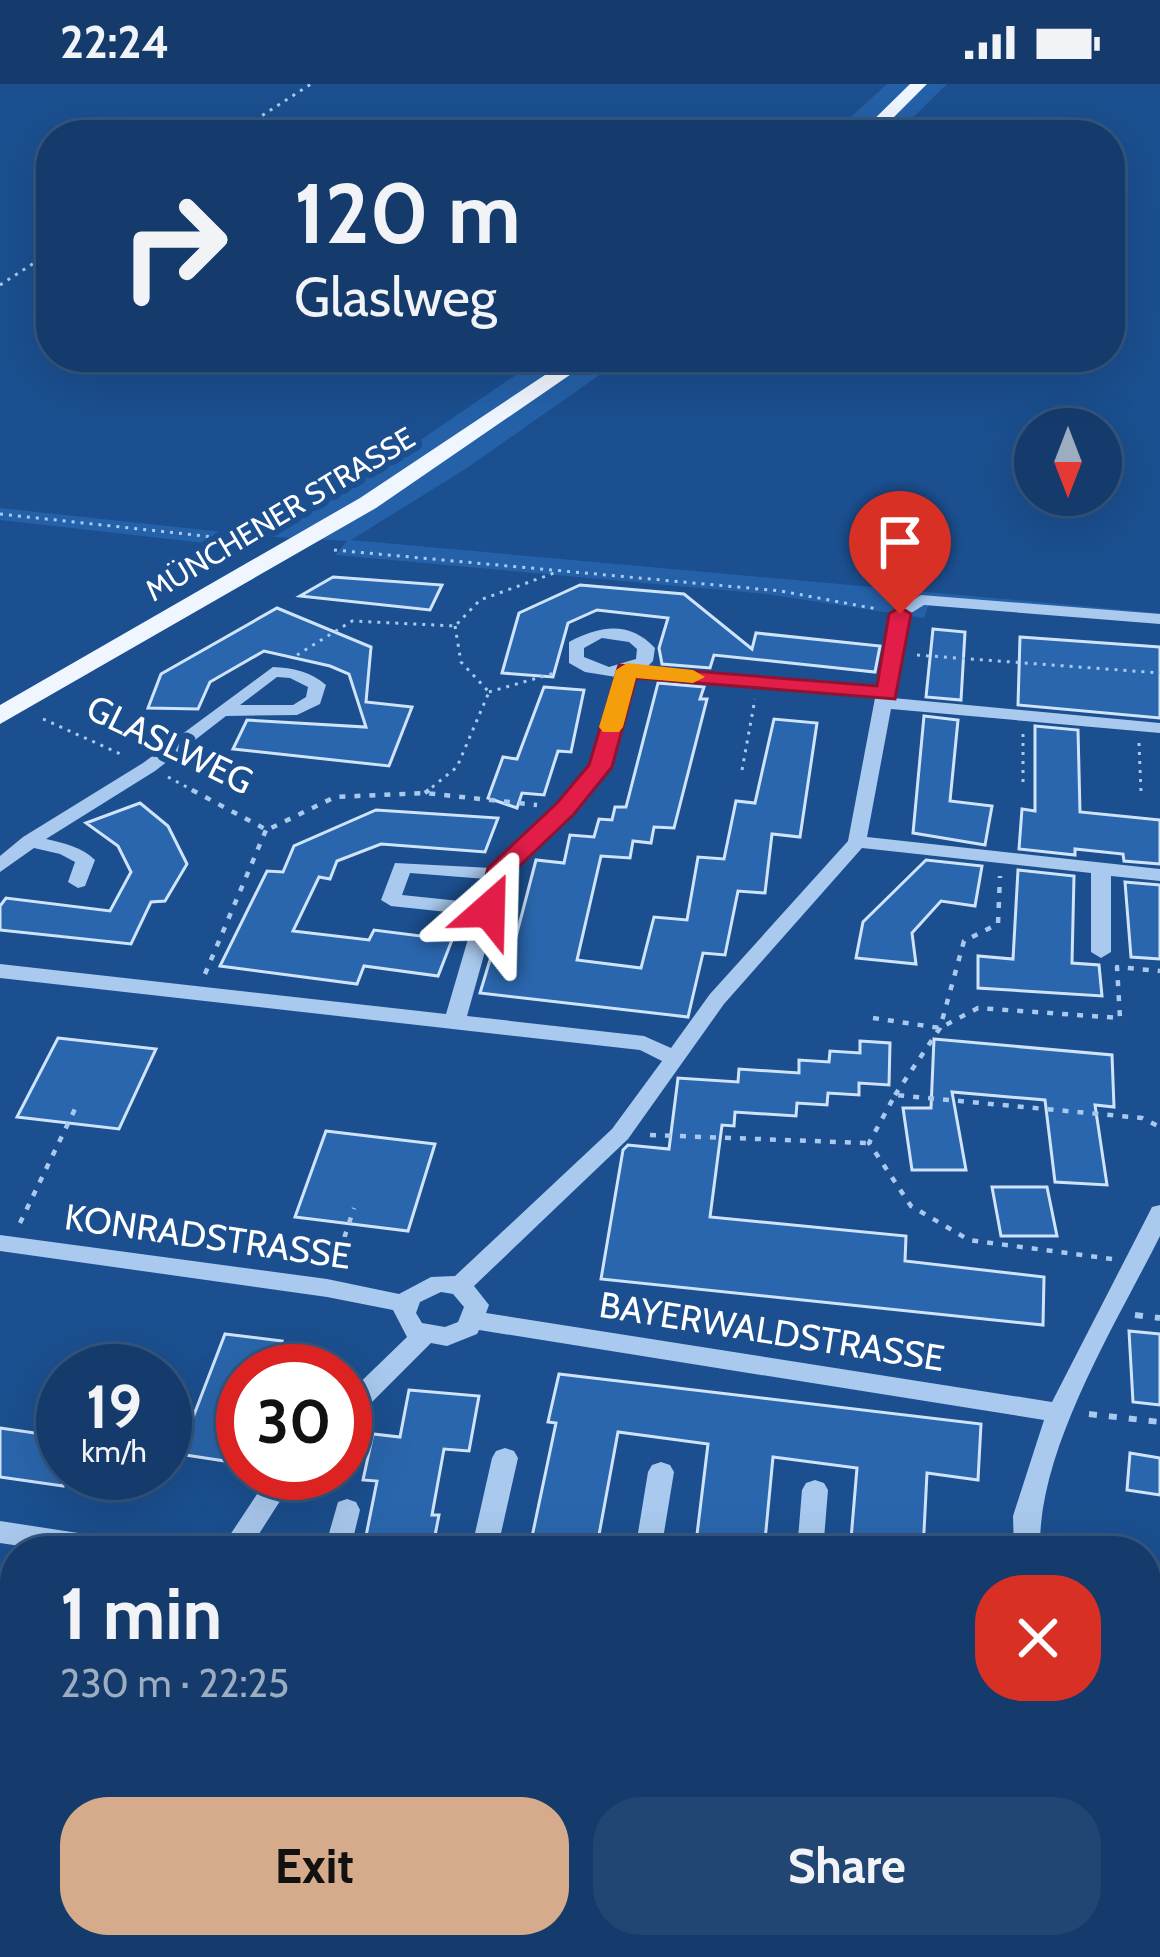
<!DOCTYPE html>
<html lang="en">
<head>
<meta charset="utf-8">
<style>
  :root { --surface:#143b6b; --page:#214673; --text:#f1f3f6; --muted:#9dadc1; --line:#33557e; --accent:#d6ab8b }
  body { margin:0; font-family:Cabin,sans-serif; background:var(--page); color:var(--text); height:100vh; display:flex; flex-direction:column; font-size:45px; white-space:nowrap }
  * { box-sizing:border-box; margin:0 }
  p { font-size:39px; color:var(--muted) }
  .icon { flex:none; width:66px; height:66px; fill:none; stroke:currentColor; stroke-width:2; stroke-linecap:round; stroke-linejoin:round }
  .map { position:relative; flex:1; overflow:hidden }
  .drawer { position:absolute; left:0px; top:1452px; width:1161px; height:423px; display:flex; flex-direction:column; background:var(--surface); border-radius:48px 48px 0 0; box-shadow:0 12px 48px #0002,0 0 0 3px var(--line) }
  .drawer>* { flex:none }
  .top-card { position:absolute; left:36px; top:36px; width:1089px; height:252px; border-radius:48px; box-shadow:0 12px 48px #0002,0 0 0 3px var(--line); background:#143b6b; color:var(--text); overflow:hidden }
  .needle { width:78px; rotate:180deg }
  .buttons { position:absolute; left:1014px; top:324px; display:grid; gap:24px }
  .buttons a { display:grid; place-items:center; width:108px; height:108px; border-radius:50%; background:var(--surface); box-shadow:0 12px 48px #0002,0 0 0 3px var(--line); font-size:60px }
  .speed { position:absolute; left:36px; top:1260px; display:flex; gap:24px; font-size:60px; font-weight:700; text-align:center }
  .speed>* { display:grid; place-content:center; width:156px; height:156px; border-radius:50%; background:var(--surface); box-shadow:0 12px 48px #0002,0 0 0 3px var(--line); line-height:1 }
  .speed small { font-size:30px; font-weight:400 }
  .speed .limit { border:18px solid #d22; background:#fff; color:#111 }
  .pin { position:absolute; display:grid; place-items:center; width:102px; height:102px; color:#fff; margin:-123px -51px; border-radius:50% 50% 50% 0; rotate:-45deg; box-shadow:0 0 12px #0007 }
  .pin .icon { rotate:45deg }
  .me { position:absolute; width:132px; margin:-66px; rotate:25deg; stroke-linejoin:round; filter:drop-shadow(0 0 9px #0008) }
  .turn { display:flex; align-items:center; gap:42px; height:252px; padding:0 60px; font-size:54px }
  .turn .icon { width:156px; height:156px; stroke-width:2.5 }
  .turn b { display:block; font-size:84px; line-height:102px }
  .round { display:grid; place-items:center; flex:none; width:126px; height:126px; border-radius:48px; background:var(--page) }
  .summary { display:flex; align-items:center; justify-content:space-between; height:204px; padding:0 60px }
  h1 { font-size:72px; font-weight:700; line-height:90px }
  .action { display:flex; gap:24px; margin-top:auto; padding:24px 60px }
  .action a { flex:1; height:138px; border-radius:48px; background:var(--accent); color:#111; font-size:48px; font-weight:700; line-height:138px; text-align:center }
  .action a+a { background:var(--page); color:var(--text) }
  .status { display:flex; justify-content:space-between; align-items:center; height:84px; padding:0 60px; background:var(--surface); direction:ltr }
  .status svg { height:33px; fill:currentColor }
  .map>svg:first-child { display:block }
</style>
</head>
<body>
<div class="status"><b>22:24</b><svg viewBox="0 0 49 12"><path d="M0 12V9h3v3zM5 12V6h3v6zM10 12V3h3v9zM15 12V0h3v12zM26 1h20v11H26zM47 4h2v5h-2z"/></svg></div>
<div class="map">
<svg width="1160" height="1873" viewBox="0 0 1160 1873">
  <rect width="100%" height="100%" fill="#1b4f8f"/>
  <path fill="#2461a8" d="M887,0H947L895,51H831Z
    M542,273H625L467,384L351,456L1160,529V540L929,520L924,534L766,510L335,471L347,457L261,452L240,463L0,436V424L261,452L400,370Z
    M281,1860H428L463,1873H278Z"/>
  <path fill="#2a66ad" stroke="#cfe3fa" stroke-width="3" d="M333,493L442,501L430,526L300,512Z
    M580,501L684,510L752,565L756,549L880,562L875,588L714,571L710,584L662,580L659,564L668,534L597,526L568,539L553,593L502,589L519,529Z
    M277,524L371,563L366,618L412,623L389,682L233,665L247,636L366,643L349,590L330,582L264,567L210,598L198,625L148,624L161,590Z
    M933,545L965,548L961,616L926,613Z
    M1020,553L1160,563V634L1018,621Z
    M658,599L704,603L700,615H707L674,744L654,743L651,759L633,757L630,774L601,772L577,876L641,884L654,833L687,836L698,773L724,775L736,717L755,719L774,635L817,639L800,753L772,750L765,809L738,807L725,871L703,869L688,933L480,909L493,866L512,868L536,776L564,779L570,751L594,753L599,735L612,736L615,723H626Z
    M544,603L584,606L571,668L558,667L544,711L522,709L517,724L488,714L503,673L517,675Z
    M924,632L958,636L950,717L992,722L985,761L913,749Z
    M1035,642L1078,646L1080,728L1160,736V780L1124,777L1123,770L1075,765V771L1019,765L1022,725L1035,727Z
    M140,719L168,742L187,780L165,817L151,818L131,860L0,846V822L6,814L110,827L131,788L118,762L86,739Z
    M376,726L498,734L485,768L381,760L337,777L330,795L319,793L293,847L369,856L374,846L452,856L438,892L364,882L357,900L220,882L267,787L283,788L294,762Z
    M926,776L982,782L975,822L941,817L912,849L916,880L856,874L863,838Z
    M1018,786L1074,792L1072,879L1099,881L1102,912L978,904V872L1013,875Z
    M1125,798L1160,801V875L1131,873Z
    M58,954L156,965L119,1045L17,1033Z
    M934,955L1112,971L1114,1023L1095,1021L1107,1101L1055,1098L1045,1016L952,1008L966,1086H912L903,1024H931Z
    M860,957L890,959L889,1001L859,999V1011L828,1009L827,1021L797,1019L796,1032L735,1028L734,1042L722,1041L710,1133L906,1152L905,1177L1044,1193L1043,1241L601,1195L623,1066L628,1061L669,1065L678,994L738,998L739,985L799,989V976L829,978L830,967L860,969Z
    M326,1047L435,1060L408,1147L295,1133Z
    M992,1103H1047L1057,1152H1001Z
    M1129,1247L1160,1250V1321L1133,1318Z
    M225,1250L282,1257L271,1287H243V1364L238,1379L179,1370Z
    M559,1290L981,1340L978,1396L927,1389L923,1467H850L857,1384L773,1373L764,1467H695L708,1360L618,1348L596,1467H529L556,1339L548,1338Z
    M409,1306L479,1312L469,1367L444,1365L432,1431H439L432,1467H363L377,1397L363,1396L373,1350L400,1353Z
    M0,1344L63,1353V1402L0,1393Z
    M1130,1369L1160,1374V1411L1127,1406Z"/>
  <g fill="none" stroke-linecap="round" stroke-linejoin="round">
    <path stroke="#a9c9ee" stroke-width="3" stroke-dasharray="3 6" stroke-linecap="butt" d="M232,51L311,0
      M0,201L51,168
      M0,430L251,457
      M334,466L781,507L877,525
      M455,542L461,578L489,608
      M297,571L352,537L455,542L480,516L554,489
      M917,571L1160,589
      M489,608L558,588
      M43,635L125,672
      M1023,650V698
      M1139,659L1141,708
      M742,686L755,615
      M168,693L198,709
      M425,709L457,683L489,608"/>
    <path stroke="#a9c9ee" stroke-width="4.5" stroke-dasharray="6 9" stroke-linecap="butt" d="M192,706L267,746L335,713L425,709L537,721
      M425,709L429,706
      M205,890L266,746
      M873,934L940,944L978,924L1120,934L1117,883L1160,887
      M895,1011L940,944L964,857L998,840L1000,792
      M650,1051L866,1059
      M20,1139L75,1025
      M1112,1175L969,1156L911,1122L869,1059L895,1011L1142,1034L1160,1043
      M335,1182L354,1124"/>
    <path stroke="#a9c9ee" stroke-width="6" stroke-dasharray="8 12" stroke-linecap="butt" d="M1135,1231L1160,1234
      M1089,1330L1160,1338
      M0,1728L15,1730
      M476,1860L546,1873
      M665,1860L668,1873
      M1002,1860L1018,1873
      M1028,1860L1029,1873
      M265,1873L269,1860"/>
    <path fill="#a9c9ee" fill-rule="evenodd" d="M921,511L1160,530V540L924,521L908,531L893,614L1160,639V649L891,625L867,753L1160,785V797L1111,792V868L1101,874L1091,868V789L862,764L724,920L628,1055L474,1202L489,1221L486,1229L1052,1318L1149,1129L1152,1123L1160,1121V1152C1115,1242 1037,1366 1040,1467H1014L1013,1432L1044,1336L479,1246L477,1250L447,1262L431,1259L354,1336L345,1339V1313L407,1253L393,1226L327,1213L0,1167V1151L327,1195L399,1210L431,1193L455,1192L612,1045L662,977L640,966L0,894V880L446,930L475,831L391,822L381,816L395,779L492,784L559,721L591,682L616,593L585,588L569,579V558C599,542 629,536 655,564L653,577L647,583L877,604L892,529ZM602,554L629,558L637,565L636,575L609,583L584,573V564ZM634,592L875,614L848,757L710,910L671,964L644,952L467,932L506,792L573,729L609,683ZM410,789L486,795L479,819L402,811ZM441,1208L453,1210L464,1223L458,1238L445,1243L422,1239L416,1229L420,1218Z
      M273,583C293,584 310,587 326,601L320,620L297,631L226,632L155,687L46,755C64,759 82,763 95,776L85,802L78,804L68,798L75,778L60,770L34,764L0,788V772L23,753L143,679ZM277,593L290,594L308,603L306,613L293,621H240Z
      M505,1364L514,1367L518,1374L497,1467H471L492,1374L496,1367Z
      M661,1378L670,1381L674,1388L661,1467H635L648,1388L652,1381Z
      M271,1389H298L248,1467H213L217,1459L228,1454Z
      M815,1396L824,1399L828,1406L823,1467H797L802,1406L806,1399Z
      M347,1415L356,1418L360,1426L350,1467H324L338,1418Z
      M0,1437L124,1456L133,1459L137,1467H53L0,1459Z
      M15,1639V1671L0,1680V1648Z
      M1146,1678L1160,1679V1705L1146,1704Z"/>
    <path fill="#f0f6ff" fill-rule="evenodd" d="M910,0H927L876,51H858Z
      M572,273H596L376,424L0,640V621L360,414Z"/>
  </g>
  <path fill="#e11d48" stroke="#92132f" stroke-width="3" d="M900,523L911,530L895,615L636,594L612,683L574,730L509,792L498,832H480L476,826L488,784L557,719L589,681L619,581L877,602L889,530Z"/>
  <path fill="#f59e0b" d="M627,579L693,586L705,593L693,599L636,594L623,643L619,648H603L599,643L616,586Z"/>
  <g text-anchor="middle" dominant-baseline="central" stroke-width="12" stroke-linejoin="round" paint-order="stroke">
    <g font-size="30" fill="#fff" stroke="#1b4f8f">
      <text transform="translate(280 430) rotate(-31)">MÜNCHENER STRASSE</text>
    </g>
    <g font-size="36" fill="#fff" stroke="#1b4f8f">
      <text transform="translate(170 660) rotate(26)">GLASLWEG</text>
      <text transform="translate(208 1152) rotate(8)">KONRADSTRASSE</text>
      <text transform="translate(772 1247) rotate(9)">BAYERWALDSTRASSE</text>
    </g>
  </g>
</svg>
<div class="buttons">
<a><svg class="needle" viewBox="-14 -14 28 28"><path d="M0-13l5 13h-10z" fill="#e53935"/><path d="M0 13l5-13h-10z" fill="#9dadc1"/></svg></a>
</div>
<div class="speed"><div>19<small>km/h</small></div><div class="limit">30</div></div>
<div class="pin" style="left:900px;top:530px;background:#d93025"><svg class="icon" aria-label="arrive" viewBox="0 0 24 24"><path d="M6 21V4h12l-3 4 3 4H6"/></svg></div>
<svg class="me" style="left:489px;top:826px" viewBox="-20 -20 40 40"><path d="M0-17L14 15 0 8-14 15z" fill="#e11d48" stroke="#fff" stroke-width="4"/></svg>
<div class="top-card">
<div class="turn"><svg class="icon" aria-label="right" viewBox="0 0 24 24"><path d="M7 20v-9h11M14 6l5 5-5 5"/></svg><div><b>120 m</b>Glaslweg</div></div>
</div>
<section class="drawer">
<div class="summary"><div><h1>1 min</h1><p>230 m · 22:25</p></div><a class="round" style="background:#d93025;color:#fff"><svg class="icon" aria-label="close" viewBox="0 0 24 24"><path d="M6 6l12 12M18 6L6 18"/></svg></a></div>
<div class="action"><a>Exit</a><a>Share</a></div>
</section>
</div>
</body>
</html>
